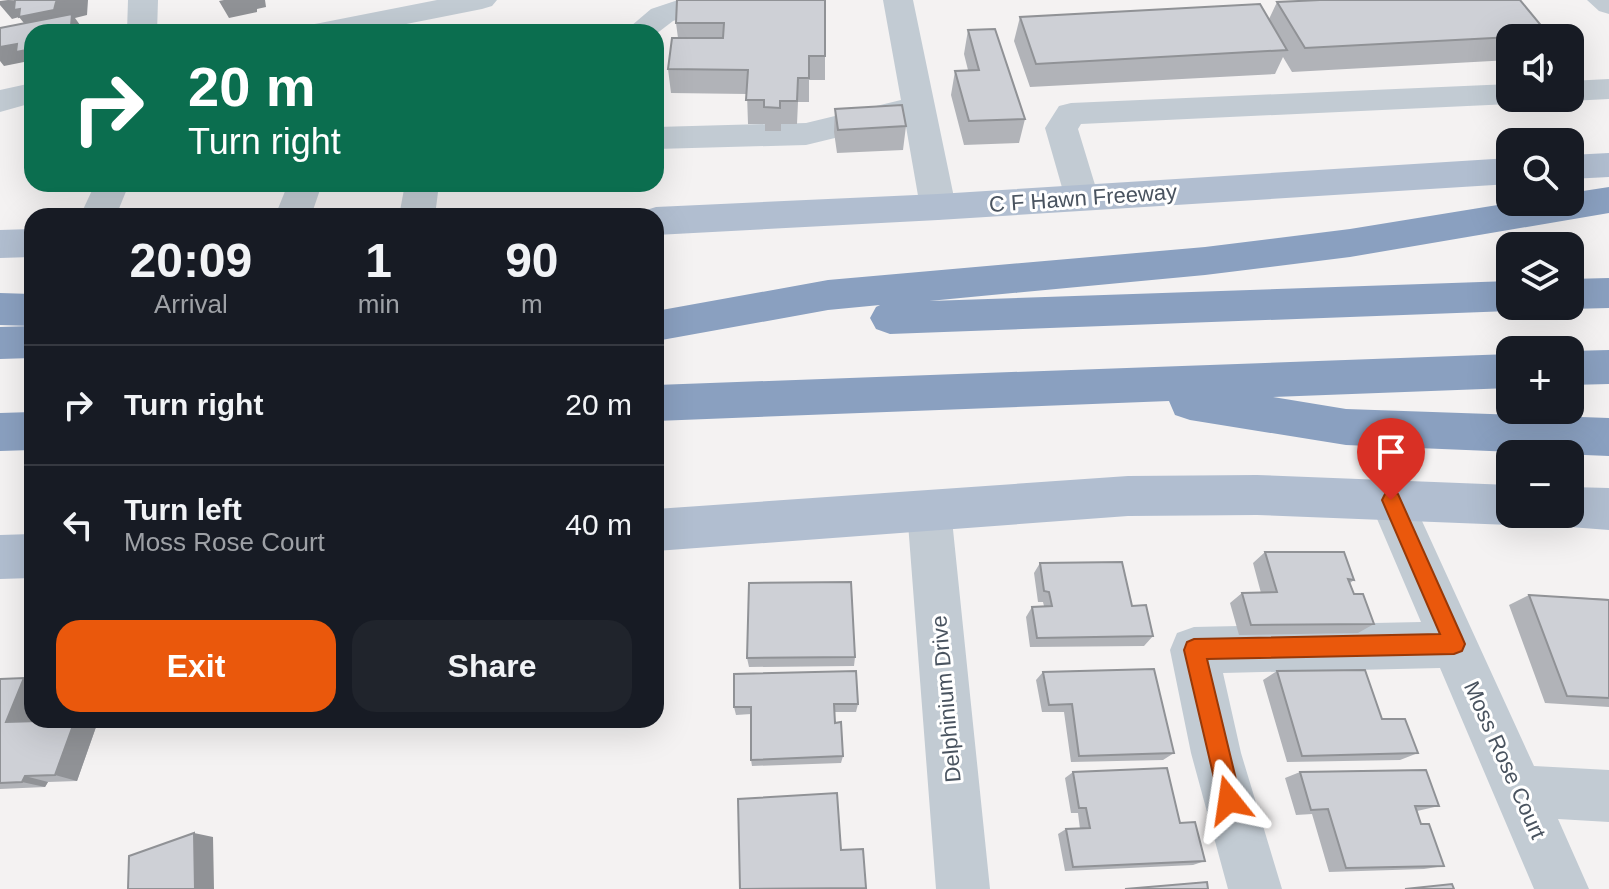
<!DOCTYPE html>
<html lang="en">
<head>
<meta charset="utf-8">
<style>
  :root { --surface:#171b24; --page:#20242c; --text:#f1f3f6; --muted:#9ea1a6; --line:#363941; --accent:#ea580c }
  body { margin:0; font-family:Helvetica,sans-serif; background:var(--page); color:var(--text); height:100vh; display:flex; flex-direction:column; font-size:30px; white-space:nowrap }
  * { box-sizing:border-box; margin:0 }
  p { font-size:26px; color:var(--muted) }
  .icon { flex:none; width:44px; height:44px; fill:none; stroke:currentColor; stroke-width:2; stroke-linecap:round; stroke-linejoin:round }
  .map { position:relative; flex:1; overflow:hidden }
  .details { position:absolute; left:24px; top:208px; width:640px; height:520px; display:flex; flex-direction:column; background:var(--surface); border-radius:24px; box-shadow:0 8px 32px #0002 }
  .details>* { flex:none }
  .hud { position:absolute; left:24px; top:24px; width:640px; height:168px; border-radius:24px; box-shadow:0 8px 32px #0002; background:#0b6e4f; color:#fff; overflow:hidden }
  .controls { position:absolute; left:1496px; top:24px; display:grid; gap:16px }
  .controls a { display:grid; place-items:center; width:88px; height:88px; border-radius:16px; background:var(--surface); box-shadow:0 8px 32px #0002; font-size:40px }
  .pin { position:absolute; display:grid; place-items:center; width:68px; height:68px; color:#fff; margin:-82px -34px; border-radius:50% 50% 50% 0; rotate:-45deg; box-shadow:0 0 8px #0007 }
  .pin .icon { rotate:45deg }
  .me { position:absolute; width:88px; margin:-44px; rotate:345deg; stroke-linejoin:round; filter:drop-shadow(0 0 6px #0008) }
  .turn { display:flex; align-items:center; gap:28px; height:168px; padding:0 32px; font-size:36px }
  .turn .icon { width:104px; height:104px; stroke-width:2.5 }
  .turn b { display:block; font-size:56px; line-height:68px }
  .eta { display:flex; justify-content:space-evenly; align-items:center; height:136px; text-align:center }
  .eta b { font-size:48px; font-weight:700; line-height:56px }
  .action { display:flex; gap:16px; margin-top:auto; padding:16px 32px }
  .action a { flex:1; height:92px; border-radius:24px; background:var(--accent); color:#fff; font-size:32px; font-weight:700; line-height:92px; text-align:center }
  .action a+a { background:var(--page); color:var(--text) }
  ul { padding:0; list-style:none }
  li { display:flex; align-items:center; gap:24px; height:120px; padding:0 32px; border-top:2px solid var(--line) }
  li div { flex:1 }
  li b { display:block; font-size:30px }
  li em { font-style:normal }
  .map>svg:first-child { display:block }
</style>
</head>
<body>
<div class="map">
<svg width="1609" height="889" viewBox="0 0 1609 889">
  <rect width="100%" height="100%" fill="#f4f2f2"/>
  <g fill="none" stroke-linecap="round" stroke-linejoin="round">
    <path fill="#c2cbd3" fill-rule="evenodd" d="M128,0H158L157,32H127Z
      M437,0H497L492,6L482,9L366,32H305L309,25L320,23Z
      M678,0H723L718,6L673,21L656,34L624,32L651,9Z
      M883,0H913L956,207L950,216L938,220L926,216L920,207L905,121L806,145L656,149V127L806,123L901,100Z
      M1587,0H1609V14L1599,11Z
      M1609,79V99L1570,101L1558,98H1570V81Z
      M32,83V103L0,112V90Z
      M1510,84V98H1523L1521,101L1510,104L1081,124L1078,129L1099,198L1094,207L1082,210L1070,207L1065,198L1045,128L1059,106L1071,103Z
      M95,184H129L116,216H80Z
      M288,184H322L311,216H275Z
      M405,184H439L435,216H399Z
      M1391,481L1406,486L1534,766L1609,770V822L1558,819L1589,889H1534L1440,668L1223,673L1241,753L1282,889H1228L1191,753L1170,650L1177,633L1194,627L1421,622L1369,500L1376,486Z
      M929,490L945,496L951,510L990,889H936L907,510L913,496Z"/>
    <path fill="#b1bed0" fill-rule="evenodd" d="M1609,153V177L1570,179V155Z
      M1510,158V184L938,220L656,235V216H640L643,211L656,207L938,194Z
      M32,229V257L0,258V230Z
      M1257,475L1510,485V514H1529L1526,519L1510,525L1257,515L1128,516L656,551V509L1128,476Z
      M1570,487L1609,488V530L1570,527L1554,521L1550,514H1570Z
      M32,534V578L0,579V535Z"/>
    <path fill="#8aa0c0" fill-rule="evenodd" d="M1609,187V213L1350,257L1205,275L929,301L1510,281V306H1524L1510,311L890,334L876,329L870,318L876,307L880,305L828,310L656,341V311L828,280L1205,247L1350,229L1516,202H1570V193Z
      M1609,278V308L1570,309L1560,306H1570V279Z
      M0,293L32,294V326L0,325Z
      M32,326V358L0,359V327Z
      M1609,350V384L1570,385V351Z
      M1510,354V388L1273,397L1346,409L1609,418V456L1346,445L1190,420L1175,415L1169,401L656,421V385Z
      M32,412V450L0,451V413Z"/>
  </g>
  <path fill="#b1b3b8" d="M677,0L825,56V80H809V102H798L797,124H781V131H765V124H748L747,94L671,93L668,69L678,38L676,23Z
    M1277,2L1549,35L1546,38H1510V60L1292,72L1283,57L1275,74L1030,87L1014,41L1020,17L1269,19Z
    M968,30L1025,119L1019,143L964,145L951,95L955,71L968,70L964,54Z
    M835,109L906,126L903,150L837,153L834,132Z
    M1265,552L1354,580L1350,583L1354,594L1374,624L1358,633L1239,635L1230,603L1242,593H1261L1253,563Z
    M1040,563L1132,606L1153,636L1144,646L1030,647L1026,617L1032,607L1044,606L1043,602H1038L1034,573Z
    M1529,595L1609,599V707L1545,703L1509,605Z
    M855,657L854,666L749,667L747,658Z
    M1277,671L1382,719L1418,753L1400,760L1287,762L1263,680Z
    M1043,672L1174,753L1163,760L1071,762L1064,712H1042L1036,680Z
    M0,679L32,721L96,727L77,781L48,782L45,787L0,789Z
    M858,704L856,712H834L835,723L843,756L841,763L752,766L751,760V714L736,715L734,707Z
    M1073,772L1180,823L1205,861L1193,865L1065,871L1058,834L1066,829H1080L1078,813H1071L1065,778Z
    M1300,772L1439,806L1417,811L1421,824L1444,866L1424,869L1329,872L1312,814L1296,815L1285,778Z"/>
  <path fill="#909296" d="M8,0L56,2L67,0H88L87,15L75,18L85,32L32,33L19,17L12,19L0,5V1Z
    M224,0H265L266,7L257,9V12L229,18L219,1Z
    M17,44L32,49V68L30,69L24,62L4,66L0,61V47Z
    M24,678L32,682V720L29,730L6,722Z
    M75,720L96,727L77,781L55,775Z
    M25,776L48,782L45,787L22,782Z
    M194,833L213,837L214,889H195Z"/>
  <path fill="#ced0d6" stroke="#909296" stroke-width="2" d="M15,0H67L56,2L54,10L19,17L20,9L14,10Z
    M677,0H825V56H809V78H798L797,101H780V108L764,107V100H746L748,70L668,69L672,38H723L724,23H676Z
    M1320,0H1520L1549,35L1305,48L1277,2Z
    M1260,4L1287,50L1036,64L1020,17Z
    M72,14L71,26L63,27V32H32V49L16,52L17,44L0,47V28Z
    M995,29L1025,119L969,121L955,71L979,70L968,30Z
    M902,105L906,126L838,130L835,109Z
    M1265,552H1344L1354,580L1348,579L1354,594H1363L1374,624L1251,625L1242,593L1277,592Z
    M1122,562L1132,606L1146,605L1153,636L1037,638L1032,607L1052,606L1049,592L1044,591L1040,563Z
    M851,582L855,657L747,658L749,583Z
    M1529,595L1609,600V698L1567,696Z
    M1154,669L1174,753L1079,756L1072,704L1049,705L1043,672Z
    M1365,670L1382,719H1405L1418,753L1302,756L1277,671Z
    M856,671L858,704H834L835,723L841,722L843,756L751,760V707H734V674Z
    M24,678L6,722L75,720L55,775L25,776L22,782L0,783V679Z
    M1167,768L1180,823L1195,822L1205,861L1073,867L1066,829L1090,828L1086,808H1079L1073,772Z
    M1426,770L1439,806H1415L1421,824H1429L1444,866L1346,868L1328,809L1311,810L1300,772Z
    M837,793L841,850L863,849L866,888L740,889L738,799Z
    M194,833L195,889H128L129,856Z
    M1207,882L1208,889H1125Z
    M1452,884L1454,889H1405Z"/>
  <path fill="#ea580c" stroke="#983908" stroke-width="2" d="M1391,491L1398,494L1462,637L1465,644L1462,651L1454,654L1207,659L1241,800L1237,808L1229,812L1221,808L1184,650L1187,642L1194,639L1440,634L1382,500L1385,494Z"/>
  <g text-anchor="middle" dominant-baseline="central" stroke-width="6" stroke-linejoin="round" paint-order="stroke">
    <g font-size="22" fill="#49535f" stroke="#fff">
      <text transform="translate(1083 198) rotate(-4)">C F Hawn Freeway</text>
      <text transform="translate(946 699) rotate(-95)">Delphinium Drive</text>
      <text transform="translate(1505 760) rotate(66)">Moss Rose Court</text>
    </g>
  </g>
</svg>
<div class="controls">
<a><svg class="icon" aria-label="sound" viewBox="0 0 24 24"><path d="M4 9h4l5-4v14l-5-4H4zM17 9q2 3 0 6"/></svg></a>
<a><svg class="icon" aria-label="search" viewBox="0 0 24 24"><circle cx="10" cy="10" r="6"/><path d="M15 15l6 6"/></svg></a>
<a><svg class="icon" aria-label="layers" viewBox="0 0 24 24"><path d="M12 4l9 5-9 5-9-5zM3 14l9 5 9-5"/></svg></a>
<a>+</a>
<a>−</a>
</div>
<div class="pin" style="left:1391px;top:500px;background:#d93025"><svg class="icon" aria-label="arrive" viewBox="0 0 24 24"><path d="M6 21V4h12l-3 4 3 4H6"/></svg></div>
<svg class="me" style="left:1229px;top:800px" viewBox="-20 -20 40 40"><path d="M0-17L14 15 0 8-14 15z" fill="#ea580c" stroke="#fff" stroke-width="4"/></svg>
<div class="hud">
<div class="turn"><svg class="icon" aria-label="right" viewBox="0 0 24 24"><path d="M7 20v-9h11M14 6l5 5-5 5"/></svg><div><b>20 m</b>Turn right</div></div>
</div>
<section class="details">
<div class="eta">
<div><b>20:09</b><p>Arrival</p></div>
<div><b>1</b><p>min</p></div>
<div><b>90</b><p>m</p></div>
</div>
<ul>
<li><svg class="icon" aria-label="right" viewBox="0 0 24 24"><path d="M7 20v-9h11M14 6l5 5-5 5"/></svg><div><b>Turn right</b></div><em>20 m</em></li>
<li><svg class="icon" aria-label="left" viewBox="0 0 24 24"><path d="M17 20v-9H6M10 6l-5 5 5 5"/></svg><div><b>Turn left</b><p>Moss Rose Court</p></div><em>40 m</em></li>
</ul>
<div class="action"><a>Exit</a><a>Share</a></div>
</section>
</div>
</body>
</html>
